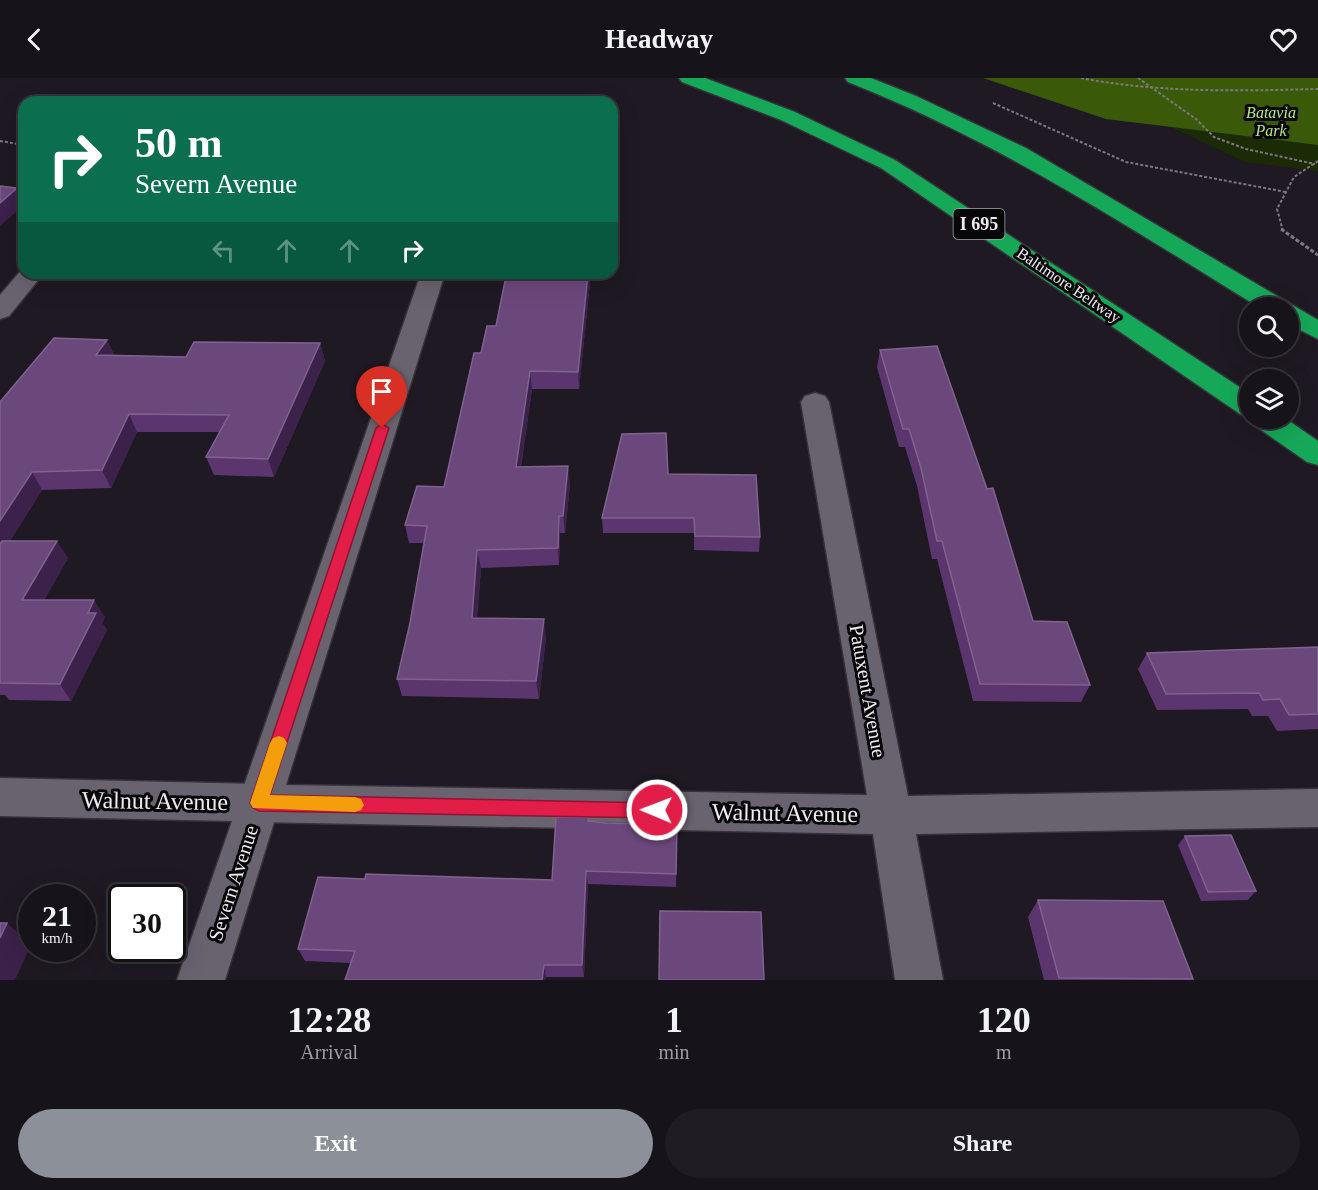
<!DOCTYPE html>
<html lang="en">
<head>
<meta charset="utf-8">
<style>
  :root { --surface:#16131a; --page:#1f1c23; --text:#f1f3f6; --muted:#9e9ea2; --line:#353239; --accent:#8c9099 }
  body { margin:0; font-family:Georgia,serif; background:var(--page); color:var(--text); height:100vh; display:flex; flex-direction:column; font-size:22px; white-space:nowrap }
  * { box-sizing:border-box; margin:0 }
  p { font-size:20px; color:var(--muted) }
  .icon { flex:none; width:33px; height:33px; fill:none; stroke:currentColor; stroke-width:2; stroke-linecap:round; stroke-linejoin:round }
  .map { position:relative; height:902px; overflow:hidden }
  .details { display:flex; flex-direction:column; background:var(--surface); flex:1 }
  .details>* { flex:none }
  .banner { position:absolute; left:18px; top:18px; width:600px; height:183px; border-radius:18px; box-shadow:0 6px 24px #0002,0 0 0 2px var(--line); background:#0b6e4f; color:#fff; overflow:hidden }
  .fabs { position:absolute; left:1239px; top:219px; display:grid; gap:12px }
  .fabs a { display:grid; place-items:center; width:60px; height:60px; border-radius:50%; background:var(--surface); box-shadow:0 6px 24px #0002,0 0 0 2px var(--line); font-size:30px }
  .speed { position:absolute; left:18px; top:806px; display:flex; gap:12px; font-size:30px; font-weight:700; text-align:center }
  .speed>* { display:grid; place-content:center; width:78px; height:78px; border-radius:50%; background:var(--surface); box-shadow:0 6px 24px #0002,0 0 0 2px var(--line); line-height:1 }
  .speed small { font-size:15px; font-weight:400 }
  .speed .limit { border:3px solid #111; border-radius:9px; background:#fff; color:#111 }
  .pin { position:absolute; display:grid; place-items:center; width:51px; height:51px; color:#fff; margin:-62px -26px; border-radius:50% 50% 50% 0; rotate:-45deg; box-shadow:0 0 6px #0007 }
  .pin .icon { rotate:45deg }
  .me { position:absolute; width:66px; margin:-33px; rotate:271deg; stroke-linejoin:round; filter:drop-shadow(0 0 4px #0008) }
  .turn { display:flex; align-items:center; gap:21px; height:126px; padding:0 18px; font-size:27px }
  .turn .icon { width:78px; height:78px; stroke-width:2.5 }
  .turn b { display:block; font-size:42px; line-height:51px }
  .lanes { display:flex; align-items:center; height:57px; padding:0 18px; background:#0003; justify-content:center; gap:30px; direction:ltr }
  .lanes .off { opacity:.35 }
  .eta { display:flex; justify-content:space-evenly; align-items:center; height:102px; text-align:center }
  .eta b { font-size:36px; font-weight:700; line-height:42px }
  .primary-button { display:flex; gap:12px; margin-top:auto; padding:12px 18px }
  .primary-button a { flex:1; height:69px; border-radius:36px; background:var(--accent); color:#fff; font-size:24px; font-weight:700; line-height:69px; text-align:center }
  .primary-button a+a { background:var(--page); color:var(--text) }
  header { display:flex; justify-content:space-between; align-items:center; height:78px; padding:0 18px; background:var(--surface); font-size:27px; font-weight:700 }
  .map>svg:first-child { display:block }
</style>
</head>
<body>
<header><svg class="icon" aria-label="back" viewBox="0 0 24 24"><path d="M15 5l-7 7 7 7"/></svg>Headway<svg class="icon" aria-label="heart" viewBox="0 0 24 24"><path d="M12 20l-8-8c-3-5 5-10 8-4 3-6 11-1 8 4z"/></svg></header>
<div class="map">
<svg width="1318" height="902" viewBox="0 0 1318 902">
  <rect width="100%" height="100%" fill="#1e1922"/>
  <path fill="#1b2b05" d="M1318,0V93L1245,84L1141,35Z"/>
  <path fill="#3b5a09" d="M983,0H1318V67L1106,41Z"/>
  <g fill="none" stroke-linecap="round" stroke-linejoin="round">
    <g stroke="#36333a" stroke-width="3">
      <path id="minor" d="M23,190L24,195H44L9,238L0,241V217Z
        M421,195H445L286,707L867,717L801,324L805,318L815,315L825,318L829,324L908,718L1318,711V749L916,756L943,902H895L873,756L259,744L244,738L238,725Z"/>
    </g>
    <g stroke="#36333a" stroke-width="3">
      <path id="tertiary" d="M0,700L259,706L274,712L280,725L225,902H177L232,743L0,738Z"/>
    </g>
    <g stroke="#36333a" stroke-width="3">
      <path id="motorway" d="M679,0H705L795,34L895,82L1250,316V339L1240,336L881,90L781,42L682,4Z
        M845,0H871L916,18L1026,70L1318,242V261L1288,246V230H1260C1126,147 995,62 848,4Z
        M1250,340H1285L1318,363V387L1307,384L1254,347Z"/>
    </g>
    <path stroke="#7d7880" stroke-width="2" stroke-dasharray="3 2" stroke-linecap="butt" d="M1081,0C1159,15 1239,13 1318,11
      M1138,0L1196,41L1214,59L1246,71L1315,86
      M993,25L1126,84L1286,114
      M0,63L24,67
      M1283,153L1277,131L1294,99L1318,83"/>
    <path stroke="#7d7880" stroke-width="3" stroke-dasharray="4 2" stroke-linecap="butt" d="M1281,151L1318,177"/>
    <use href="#minor" fill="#69636f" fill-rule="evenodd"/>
    <use href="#tertiary" fill="#69636f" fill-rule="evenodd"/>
    <use href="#motorway" fill="#16a859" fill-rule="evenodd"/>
  </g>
  <path fill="#5b356e" d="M591,195L579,311H532L521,389L570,406L565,455H560L559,487L481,490L477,540L546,559L539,621L402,618L397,601L410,545L424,465H409L405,447L444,409L481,275L496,248L516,198Z
    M107,262L114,277L186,279L320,265L325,283L274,399L214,397L206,379L219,354H137L111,410L42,412L10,463L68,480L44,522L105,539L102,545L107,552L71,623L9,622L5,617H0V324Z
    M880,272L1033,543L1090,607L1081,624L973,623L937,481H932L917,408L905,369H899L877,289Z
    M668,396L760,459L759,474L694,472V455H603L602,440Z
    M1318,569V651L1277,653L1268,638H1252L1248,631L1157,632L1138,591L1147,575Z
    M589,739V743L677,747L676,809L588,806L584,899H546L351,885L305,883L298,871L365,801L552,802Z
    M1185,758L1256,813L1248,822L1201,823L1178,767Z
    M1038,822L1193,901L1191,902H1044L1028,839Z"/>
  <path fill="#3c214a" d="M17,110L24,125V127L0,148V125Z
    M588,195H591L579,311L578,294Z
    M107,262L115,280L96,277Z
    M320,265L325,283L274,399L268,381Z
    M530,293L532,311L518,406L516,389Z
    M129,336L137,354L111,410L102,392Z
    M568,388L570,406L565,455L563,438Z
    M32,394L42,412L0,479V443Z
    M559,438L560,455L559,487L558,470Z
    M57,463L68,480L34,539L22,522Z
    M477,472L481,490L475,557L472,540Z
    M94,522L105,539L102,545L107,552L71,623L60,606L88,535Z
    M544,541L546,559L539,621L536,603Z
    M586,793L588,806L584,899L582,887Z
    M7,845L31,867L15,902H0V860Z
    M544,887L546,899V902H542Z"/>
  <path fill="#6b487c" stroke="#7f628e" stroke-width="1.5" d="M0,108L17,110L0,125Z
    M517,195H588L578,294L530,293L516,389L568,388L563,438H559L558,470L477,472L472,540L544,541L536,603L397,601L410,545L427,448L405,447L417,408L444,409L474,275H481L487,248H496L506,198H516Z
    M54,260L107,262L96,277L186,279L194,264L320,265L268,381L206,379L229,337L129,336L102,392L32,394L0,443V324Z
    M937,268L987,411L993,410L1033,543L1067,544L1090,607L980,606L942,463H937L921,390L909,351H903L880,272Z
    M666,355L668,396L756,397L760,459L695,458L694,440H602L622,356Z
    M2,463H57L22,522H94L88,535H96L60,606L0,605V466Z
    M1318,569V636L1289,637L1280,621L1263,622L1259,615L1166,616L1147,575Z
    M556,739H589L588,743L607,745L677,747L676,796L586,793L582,887H544L542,902H345L355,873L298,871L318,799L365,801L366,796L552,802Z
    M1231,757L1256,813L1208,814L1185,758Z
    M1038,822L1163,823L1193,901L1059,900Z
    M660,833L761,834L764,902H659Z
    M0,845H7L0,860Z"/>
  <path fill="#e11d48" stroke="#92132f" stroke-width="1.5" d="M382,346L389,350L270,717L657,725L663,727L666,732L663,738L657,740L259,733L253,730L250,725L376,350Z"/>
  <path fill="#f59e0b" d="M279,658L284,660L287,665L270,717L355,719L361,721L364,727L361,732L355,734L253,730L250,725L270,665L273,660Z"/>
  <g text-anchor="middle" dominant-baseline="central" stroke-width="6" stroke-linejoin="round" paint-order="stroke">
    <g font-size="16" font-style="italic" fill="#b8e782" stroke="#070609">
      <text x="1271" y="34">Batavia<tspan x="1271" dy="18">Park</tspan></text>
    </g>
    <g font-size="16" fill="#edeaf0" stroke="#070609">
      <text transform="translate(1069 207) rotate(34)">Baltimore Beltway</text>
    </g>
    <rect fill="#070609" stroke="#a8a6ab" stroke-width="1.5" x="953.5" y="131" width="51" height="30" rx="4.5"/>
    <g font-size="18" font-weight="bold" fill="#edeaf0">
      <text x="979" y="146">I 695</text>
    </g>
    <g font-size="20" fill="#edeaf0" stroke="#070609">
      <text transform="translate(868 613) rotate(80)">Patuxent Avenue</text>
      <text transform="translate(233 805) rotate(-72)">Severn Avenue</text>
    </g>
    <g font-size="24" fill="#edeaf0" stroke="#070609">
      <text transform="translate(155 723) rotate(1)">Walnut Avenue</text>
      <text transform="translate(785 735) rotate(1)">Walnut Avenue</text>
    </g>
  </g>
</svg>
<div class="fabs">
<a><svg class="icon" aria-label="search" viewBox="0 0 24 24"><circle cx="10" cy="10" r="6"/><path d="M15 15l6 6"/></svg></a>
<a><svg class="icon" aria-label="layers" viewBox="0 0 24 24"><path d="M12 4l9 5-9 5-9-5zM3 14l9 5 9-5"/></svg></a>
</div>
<div class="speed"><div>21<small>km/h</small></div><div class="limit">30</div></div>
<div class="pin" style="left:382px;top:350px;background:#d93025"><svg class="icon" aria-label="arrive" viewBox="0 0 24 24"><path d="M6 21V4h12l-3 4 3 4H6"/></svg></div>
<svg class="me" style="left:657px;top:732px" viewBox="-20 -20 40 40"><circle r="17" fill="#e11d48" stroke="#fff" stroke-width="3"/><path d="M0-11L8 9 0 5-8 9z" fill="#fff"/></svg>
<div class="banner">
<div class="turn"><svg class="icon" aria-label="right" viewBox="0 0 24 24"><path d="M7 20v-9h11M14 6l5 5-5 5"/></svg><div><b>50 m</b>Severn Avenue</div></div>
<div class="lanes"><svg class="icon off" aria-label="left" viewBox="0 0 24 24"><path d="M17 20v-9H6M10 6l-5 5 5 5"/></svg><svg class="icon off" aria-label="ahead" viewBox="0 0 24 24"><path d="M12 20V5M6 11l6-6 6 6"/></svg><svg class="icon off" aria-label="ahead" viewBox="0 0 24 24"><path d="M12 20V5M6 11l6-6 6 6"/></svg><svg class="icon" aria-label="right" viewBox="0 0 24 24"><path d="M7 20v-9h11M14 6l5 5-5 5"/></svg></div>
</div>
</div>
<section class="details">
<div class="eta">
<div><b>12:28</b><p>Arrival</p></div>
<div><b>1</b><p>min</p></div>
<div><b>120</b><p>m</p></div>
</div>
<div class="primary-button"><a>Exit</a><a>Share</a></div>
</section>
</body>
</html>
